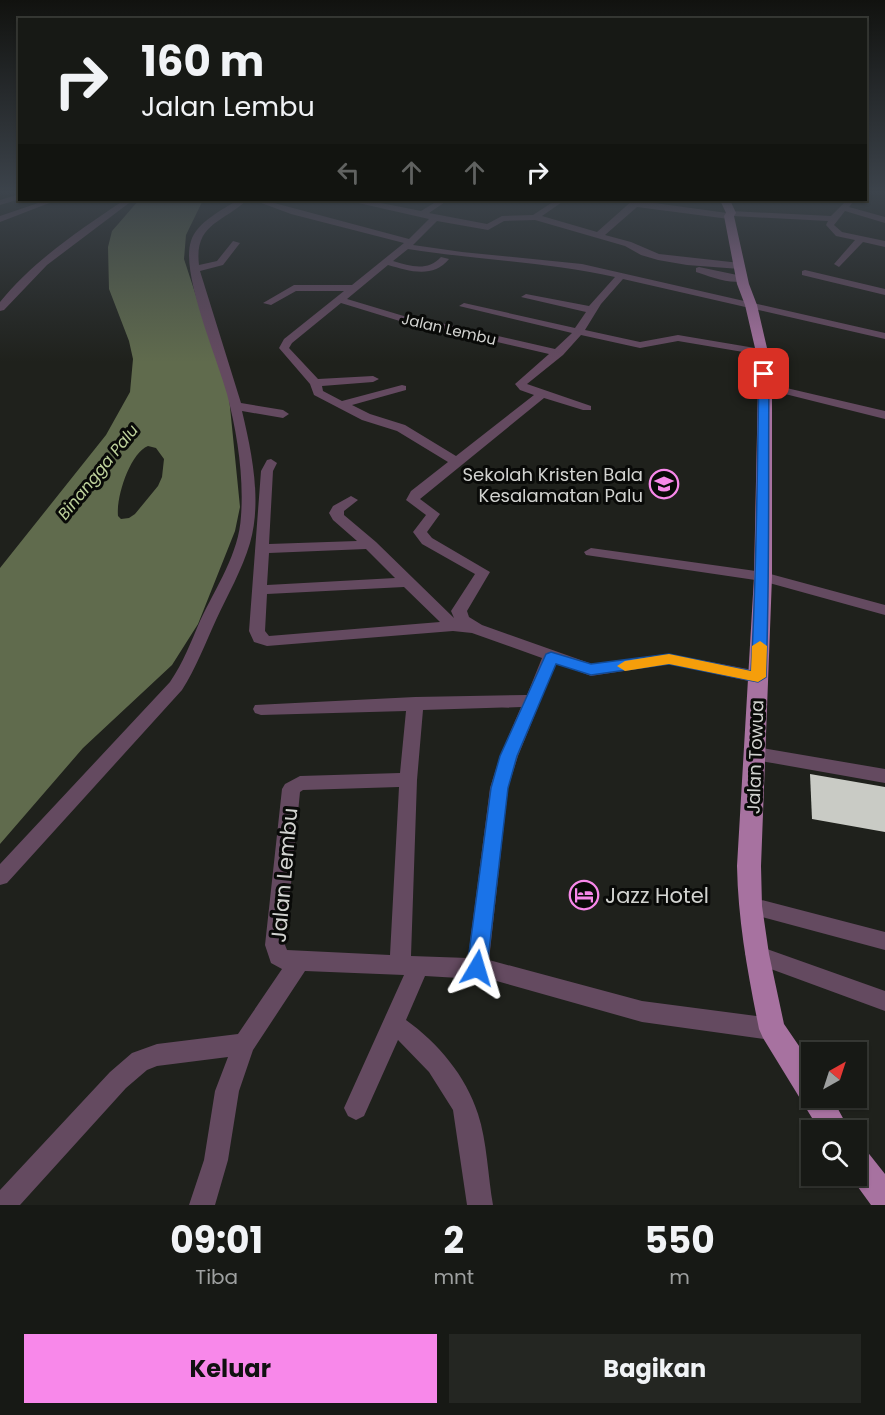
<!DOCTYPE html>
<html lang="id">
<head>
<meta charset="utf-8">
<style>
  :root { --surface:#171915; --page:#242622; --text:#f1f3f6; --muted:#9ea0a0; --line:#363834; --accent:#f888ea }
  body { margin:0; font-family:Poppins,sans-serif; background:var(--page); color:var(--text); height:100vh; display:flex; flex-direction:column; font-size:22px; white-space:nowrap }
  * { box-sizing:border-box; margin:0 }
  p { font-size:20px; color:var(--muted) }
  .icon { flex:none; width:33px; height:33px; fill:none; stroke:currentColor; stroke-width:2; stroke-linecap:round; stroke-linejoin:round }
  .map { position:relative; height:1205px; overflow:hidden }
  .details { display:flex; flex-direction:column; background:var(--surface); flex:1 }
  .details>* { flex:none }
  .hud { position:absolute; left:18px; top:18px; width:849px; height:183px; border-radius:0px; box-shadow:0 2px 4px #0004,0 0 0 2px var(--line); background:#171915; color:var(--text); overflow:hidden }
  .needle { width:39px; rotate:39deg }
  .buttons { position:absolute; left:801px; top:1042px; display:grid; gap:12px }
  .buttons a { display:grid; place-items:center; width:66px; height:66px; border-radius:0px; background:var(--surface); box-shadow:0 2px 4px #0004,0 0 0 2px var(--line); font-size:30px }
  .pin { position:absolute; display:grid; place-items:center; width:51px; height:51px; color:#fff; margin:-26px; border-radius:12px; box-shadow:0 3px 9px #0006 }
  .me { position:absolute; width:66px; margin:-33px; rotate:7deg; stroke-linejoin:round; filter:drop-shadow(0 0 4px #0008) }
  .turn { display:flex; align-items:center; gap:21px; height:126px; padding:0 24px; font-size:27px }
  .turn .icon { width:78px; height:78px; stroke-width:2.5 }
  .turn b { display:block; font-size:42px; line-height:51px }
  .lanes { display:flex; align-items:center; height:57px; padding:0 24px; background:#0003; justify-content:center; gap:30px; direction:ltr }
  .lanes .off { opacity:.35 }
  .eta { display:flex; justify-content:space-evenly; align-items:center; height:102px; text-align:center }
  .eta b { font-size:36px; font-weight:700; line-height:42px }
  .action { display:flex; gap:12px; margin-top:auto; padding:12px 24px }
  .action a { flex:1; height:69px; border-radius:0px; background:var(--accent); color:#111; font-size:24px; font-weight:700; line-height:69px; text-align:center }
  .action a+a { background:var(--page); color:var(--text) }
  .map>svg:first-child { display:block }
</style>
</head>
<body>
<div class="map">
<svg width="885" height="1205" viewBox="0 0 885 1205">
  <rect width="100%" height="100%" fill="#1f211c"/>
  <path fill="#606b4d" fill-rule="evenodd" d="M139,200H203L186,235L184,259L229,397L240,507L235,531L198,624L172,665L83,748L0,844V568L106,435L130,392L133,359L129,341L109,289L108,247L112,231ZM148,446L156,448L164,459L162,477L158,486L135,514L129,518L121,519L118,516C116,497 130,453 148,446Z"/>
  <path fill="#c9cbc5" d="M810,774L885,787V832L812,819Z"/>
  <g fill="none" stroke-linecap="round" stroke-linejoin="round">
    <path fill="#644a60" fill-rule="evenodd" d="M20,194V199L0,205V200Z
      M47,200H57L0,222V216Z
      M124,200H133L47,265L4,310L0,311V302C34,260 80,230 124,200Z
      M238,200H247C222,223 194,224 199,265L217,261L233,241L240,243L223,265L200,271L241,403L283,410L289,414L283,418L242,411C252,453 262,501 250,543C242,570 228,594 216,620C205,644 196,668 182,690L7,883L0,885V864L170,682C183,663 191,642 200,621C216,587 239,554 241,516C244,476 237,432 227,394C218,360 180,273 191,241C197,222 222,210 238,200Z
      M253,200H263L409,239L429,219L354,202L353,200H366L421,211L439,200H448L429,213L487,224L502,216L533,215L556,200H565L542,216L597,232L633,200L727,213L731,211L831,216L847,200H855L849,207L885,217V223L845,211L834,225L842,232L885,241V247L863,242L839,267L834,264L855,240L836,236L826,225L828,221L733,216L729,219L637,207L605,235L631,242L659,254L740,263L745,266L740,269L687,265L658,260L641,255L625,246L535,220L504,221L488,230L437,221L413,245L462,252L582,264L885,333V339L623,279L601,304L585,330L640,342L678,335L761,349L766,352L761,355L678,341L640,348L581,335L563,355L527,384L591,406V410H583L544,398L420,499L440,514L427,532L432,538L490,572L467,611L469,617L482,625L592,664L669,654L758,671L764,673L766,677L764,681L758,683L669,664L591,676L556,663L518,756L508,788L489,960L642,1001L772,1018L780,1021L783,1029L780,1037L772,1040L642,1022L493,980L425,976L406,1020C438,1043 466,1076 478,1114C487,1141 488,1177 493,1205H467L453,1110L429,1072L398,1040L364,1116L356,1120L348,1116L344,1108L404,975L305,971L253,1050L239,1091L228,1160L215,1205H189L204,1160L215,1091L228,1057L157,1066L147,1070L126,1088L20,1205H0V1190L110,1072L132,1053L157,1044L238,1034L282,969L271,963L265,945L282,789L285,784L300,776L400,773L406,711L261,715L255,713L253,709L255,705L415,697L527,695L542,658L472,633L453,631L267,646L254,642L249,631L261,471L267,460L271,459L277,463L273,471L269,544L357,541L333,520L329,513L333,506L351,496L358,500L344,511V515L376,542L454,618L451,611L475,574L422,544L413,532L426,515L406,500L411,491L448,462L397,431L362,420L314,395L310,384L279,348L284,339L344,291H296L271,305L263,303L294,285H352L404,243L291,214ZM408,249C477,260 547,262 615,277L589,306L526,294L521,297L586,312L575,328L464,303L459,306L572,333L555,349L441,323L417,320L347,299L388,265C409,271 433,279 449,259L441,257C427,272 410,266 393,261ZM341,303L416,326L441,329L549,354L515,384L520,390L534,395L456,456L405,425L370,414L352,405L406,390V386L402,385L342,401L323,391L322,386L373,382L379,379L373,376L318,379L289,348L292,343ZM366,549L395,578L267,585L269,553ZM404,587L440,622L269,636L265,631L267,594ZM521,707L500,756L490,788L468,958L411,956L417,780L423,710ZM399,787L390,955L287,950L285,945L300,792L303,790Z
      M699,267L742,276L747,279C735,287 709,276 696,272V268Z
      M805,270L885,289V295L802,275V271Z
      M765,383L885,411V419L761,388L759,386Z
      M591,548L763,572L885,605V615L762,581L586,555L584,552Z
      M756,747L885,769V783L750,759L747,754L750,749Z
      M750,897L885,932V950L743,912L740,906L743,900Z
      M756,945L885,991V1011L749,961L745,954L749,947Z"/>
    <path fill="#a772a0" fill-rule="evenodd" d="M720,200H730L736,213L734,216L749,284L757,305L767,348L772,386V577L761,866L762,906L769,954L784,1024L812,1065V1098H832L850,1131H820L763,1038L759,1029C748,974 738,922 737,866L754,577L758,386L755,348L745,305L737,284L724,216L726,213Z
      M856,1145L866,1150L885,1174V1205H871L850,1176H856Z"/>
  </g>
  <linearGradient id="sky" x2="0" y2="1"><stop stop-color="#11120f"/><stop offset="0.53" stop-color="#3c434b"/><stop offset="1" stop-color="#3c434b" stop-opacity="0"/></linearGradient>
  <rect width="885" height="362" fill="url(#sky)"/>
  <path fill="#1a73e8" stroke="#114b97" stroke-width="1.5" d="M764,371L769,374C768,475 770,576 766,677L758,682L669,664L591,675L556,664L517,756L508,788L487,968L484,974L477,977L470,974L467,968L491,788L500,756L546,654L551,652L591,664L669,654L751,671C757,572 757,473 759,374Z"/>
  <path fill="#f59e0b" d="M760,641L767,646L766,677L758,682L669,664L625,671L617,666L625,661L669,654L751,671L752,646Z"/>
  <defs>
    <g id="school-ring" transform="scale(1.5)"><circle r="9.5" fill="#090a08" stroke="#f888ea" stroke-width="1.5"/><path d="M0-5L7-2L0 1L-7-2ZM-4 1L0 2.5L4 1V4Q0 6-4 4Z" fill="#f888ea"/></g>
    <g id="hotel-ring" transform="scale(1.5)"><circle r="9.5" fill="#090a08" stroke="#f888ea" stroke-width="1.5"/><path d="M-6-4.5h1.5V1H6V5H4.5V3h-9V5H-6ZM-4 0a1.8 1.8 0 1 1 3.6 0ZM.5 0V-2.5h3Q6-2.5 6 0Z" fill="#f888ea"/></g>
  </defs>
  <g fill-rule="evenodd">
    <use href="#school-ring" x="664" y="484"/>
    <use href="#hotel-ring" x="584" y="895"/>
  </g>
  <g text-anchor="middle" dominant-baseline="central" stroke-width="6" stroke-linejoin="round" paint-order="stroke">
    <g font-size="15" fill="#d2d3d0" stroke="#090a08">
      <text transform="translate(449 329) rotate(13)">Jalan Lembu</text>
    </g>
    <g font-size="16" font-style="italic" fill="#bfd39c" stroke="#090a08">
      <text transform="translate(98 472) rotate(-51)">Binangga Palu</text>
    </g>
    <g font-size="18" fill="#d2d3d0" stroke="#090a08" text-anchor="end">
      <text x="643" y="474">Sekolah Kristen Bala<tspan x="643" dy="21">Kesalamatan Palu</tspan></text>
    </g>
    <g font-size="18" fill="#d2d3d0" stroke="#090a08">
      <text transform="translate(755 757) rotate(-88)">Jalan Towua</text>
    </g>
    <g font-size="21" fill="#d2d3d0" stroke="#090a08">
      <text transform="translate(284 875) rotate(-85)">Jalan Lembu</text>
    </g>
    <g font-size="21" fill="#d2d3d0" stroke="#090a08" text-anchor="start">
      <text x="605" y="895">Jazz Hotel</text>
    </g>
  </g>
</svg>
<div class="buttons">
<a><svg class="needle" viewBox="-14 -14 28 28"><path d="M0-13l5 13h-10z" fill="#e53935"/><path d="M0 13l5-13h-10z" fill="#9ea0a0"/></svg></a>
<a><svg class="icon" aria-label="search" viewBox="0 0 24 24"><circle cx="10" cy="10" r="6"/><path d="M15 15l6 6"/></svg></a>
</div>
<div class="pin" style="left:764px;top:374px;background:#d93025"><svg class="icon" aria-label="arrive" viewBox="0 0 24 24"><path d="M6 21V4h12l-3 4 3 4H6"/></svg></div>
<svg class="me" style="left:477px;top:968px" viewBox="-20 -20 40 40"><path d="M0-17L14 15 0 8-14 15z" fill="#1a73e8" stroke="#fff" stroke-width="4"/></svg>
<div class="hud">
<div class="turn"><svg class="icon" aria-label="right" viewBox="0 0 24 24"><path d="M7 20v-9h11M14 6l5 5-5 5"/></svg><div><b>160 m</b>Jalan Lembu</div></div>
<div class="lanes"><svg class="icon off" aria-label="left" viewBox="0 0 24 24"><path d="M17 20v-9H6M10 6l-5 5 5 5"/></svg><svg class="icon off" aria-label="ahead" viewBox="0 0 24 24"><path d="M12 20V5M6 11l6-6 6 6"/></svg><svg class="icon off" aria-label="ahead" viewBox="0 0 24 24"><path d="M12 20V5M6 11l6-6 6 6"/></svg><svg class="icon" aria-label="right" viewBox="0 0 24 24"><path d="M7 20v-9h11M14 6l5 5-5 5"/></svg></div>
</div>
</div>
<section class="details">
<div class="eta">
<div><b>09:01</b><p>Tiba</p></div>
<div><b>2</b><p>mnt</p></div>
<div><b>550</b><p>m</p></div>
</div>
<div class="action"><a>Keluar</a><a>Bagikan</a></div>
</section>
</body>
</html>
